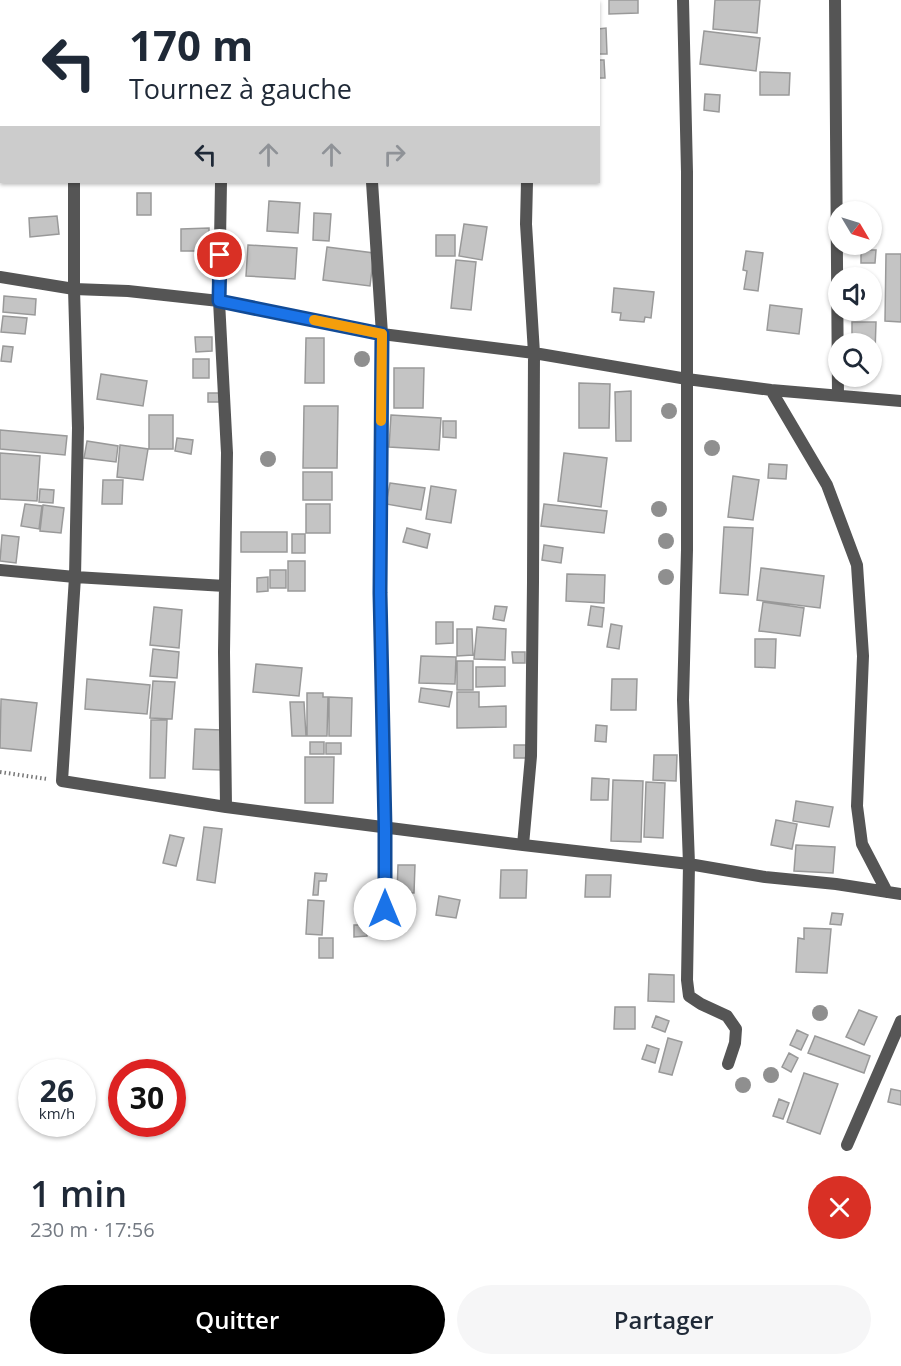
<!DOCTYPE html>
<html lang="fr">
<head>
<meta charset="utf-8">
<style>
  :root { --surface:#fff; --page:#f6f6f7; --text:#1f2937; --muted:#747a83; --accent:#000 }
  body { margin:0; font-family:"Open Sans",sans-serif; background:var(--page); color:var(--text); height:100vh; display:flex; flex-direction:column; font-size:22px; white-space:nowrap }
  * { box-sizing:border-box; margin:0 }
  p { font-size:20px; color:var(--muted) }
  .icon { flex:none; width:33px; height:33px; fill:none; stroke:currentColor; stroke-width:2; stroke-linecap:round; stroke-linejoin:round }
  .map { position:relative; height:1156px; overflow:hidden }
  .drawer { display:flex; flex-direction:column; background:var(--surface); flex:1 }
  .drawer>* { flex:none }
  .top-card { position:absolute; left:0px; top:0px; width:600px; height:183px; box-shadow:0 2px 4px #0004; background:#fff; color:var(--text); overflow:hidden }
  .needle { width:39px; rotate:128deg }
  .tools { position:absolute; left:828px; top:201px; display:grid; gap:12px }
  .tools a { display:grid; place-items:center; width:54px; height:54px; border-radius:50%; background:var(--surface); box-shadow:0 2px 4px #0004; font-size:30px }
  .speed { position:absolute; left:18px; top:1059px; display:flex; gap:12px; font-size:30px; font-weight:700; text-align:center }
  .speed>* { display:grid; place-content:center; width:78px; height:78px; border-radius:50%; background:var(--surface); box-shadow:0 2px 4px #0004; line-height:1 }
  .speed small { font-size:15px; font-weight:400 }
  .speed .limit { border:9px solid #d22; background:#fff; color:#111 }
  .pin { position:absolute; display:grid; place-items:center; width:51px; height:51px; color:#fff; margin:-26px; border:3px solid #fff; border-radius:50%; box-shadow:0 2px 6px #0007 }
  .me { position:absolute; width:66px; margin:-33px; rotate:0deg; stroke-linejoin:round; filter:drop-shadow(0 0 4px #0008) }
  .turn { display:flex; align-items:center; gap:21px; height:126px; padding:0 30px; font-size:27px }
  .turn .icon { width:78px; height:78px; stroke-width:2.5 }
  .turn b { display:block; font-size:42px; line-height:51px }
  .lanes { display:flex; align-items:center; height:57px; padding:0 30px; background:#0003; justify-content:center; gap:30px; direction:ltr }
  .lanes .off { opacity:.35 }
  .round { display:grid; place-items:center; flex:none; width:63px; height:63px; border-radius:32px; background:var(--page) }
  .headline { display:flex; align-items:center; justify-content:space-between; height:102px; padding:0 30px }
  h1 { font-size:36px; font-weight:600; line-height:45px }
  .button { display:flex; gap:12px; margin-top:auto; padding:12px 30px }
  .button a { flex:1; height:69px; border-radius:36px; background:var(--accent); color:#fff; font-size:24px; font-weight:600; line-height:69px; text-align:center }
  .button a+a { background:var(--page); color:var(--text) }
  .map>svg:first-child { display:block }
</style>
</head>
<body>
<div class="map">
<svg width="901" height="1156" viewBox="0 0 901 1156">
  <rect width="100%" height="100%" fill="#fff"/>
  <path fill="#c4c4c4" stroke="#999" stroke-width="1.5" d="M609,0H638V13L609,14Z
    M715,0H760L757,33L713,29Z
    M606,28L607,54H598V29Z
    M704,31L760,38L756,71L700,64Z
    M598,60H604L605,78H598Z
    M760,72L790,73L789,95H760Z
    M705,94L720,95L719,112L704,110Z
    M137,193H151V215H137Z
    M269,201L300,203L298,233L267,231Z
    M314,213L331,214L329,241L313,240Z
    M57,216L59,234L30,237L29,218Z
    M464,224L487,227L482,260L459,256Z
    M209,228V251H181V229Z
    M436,235H455V256H436Z
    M248,245L297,248L295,279L246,276Z
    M327,247L374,253L370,286L323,280Z
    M861,250H876L875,263H861Z
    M746,251L763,253L758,291L744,289L747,271L743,270Z
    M886,254H901V322L885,321Z
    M456,260L476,262L471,310L451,308Z
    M614,288L654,292L651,318L645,317L644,322L620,320L621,313L612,312Z
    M4,296L36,299L35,315L3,312Z
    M770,305L802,309L799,334L767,330Z
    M3,316L27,318L25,334L1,332Z
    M852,322H876L875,353H872V344H852Z
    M195,337H212V351L196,352Z
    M306,338H324V383H305Z
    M3,346L13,347L11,362L1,361Z
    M193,359H209V378H193Z
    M394,368H424L423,408H394Z
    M101,374L147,381L143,406L97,399Z
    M579,383L610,384L609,428H579Z
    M631,391V441H616L615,392Z
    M208,393H220L219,402H208Z
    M304,406H338L337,468H303Z
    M149,415H173V449H149Z
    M391,415L441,418L439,450L389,447Z
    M443,421H456V438L443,437Z
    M0,430L67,436L65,455L0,449Z
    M177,438L193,440L191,454L175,451Z
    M87,441L118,446L116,462L84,458Z
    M120,445L148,449L143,480L117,477Z
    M0,453L40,456L37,501L0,499Z
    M564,453L607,458L601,507L558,501Z
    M769,464L787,465L786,479L768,478Z
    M303,472H332V500H303Z
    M733,476L759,480L753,520L728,517Z
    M103,480H123L122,504H102Z
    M390,483L425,488L421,510L386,504Z
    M431,486L456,490L451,523L426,519Z
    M40,489L54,490L53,503L39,502Z
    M25,504L42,506L39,529L21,526Z
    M306,504H330V533H306Z
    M544,504L607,511L604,533L541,526Z
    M43,505L64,508L61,533L40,531Z
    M724,527L753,528L748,595L720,593Z
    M407,528L430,534L427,548L403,542Z
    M241,532H287V552H241Z
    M292,534H305V553H292Z
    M2,535L19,537L16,563L0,561Z
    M544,545L563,548L561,563L542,560Z
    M288,561H305V591H288Z
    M761,568L824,576L820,608L757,600Z
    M270,570H286V588H270Z
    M567,574L605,575L604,603L566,601Z
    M268,577V591L257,592V578Z
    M763,602L804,608L800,636L759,631Z
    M495,606L507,607L504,621L493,619Z
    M591,606L604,608L602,627L588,625Z
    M154,607L182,610L179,648L150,645Z
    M436,622H453V643L436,644Z
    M611,624L622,626L619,649L607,647Z
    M477,627L506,629L505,660L474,659Z
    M457,629H472L473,655L457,656Z
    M755,639H776L775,668L755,667Z
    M153,649L179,652L177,678L150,676Z
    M512,652H525V663H513Z
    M421,656L456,657L455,684L419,683Z
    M457,661H473V690H457Z
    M256,664L302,668L299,696L253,692Z
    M476,667H505V686L476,687Z
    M87,679L150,685L147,714L85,709Z
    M612,679H637L636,710H611Z
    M153,681L175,682L172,719L150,718Z
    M421,688L452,692L449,707L419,702Z
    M457,692H479V707L506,706V727L457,728Z
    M307,693H323V697H328L327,736H307Z
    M329,697L352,698L351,736H329Z
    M1,699L37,703L31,751L0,748Z
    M290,702H304L306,736H292Z
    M151,720H167L165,778H150Z
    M596,725L607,726L606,742L595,741Z
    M195,729L222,730L221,770L193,769Z
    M310,742H324V754H310Z
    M326,743H341V754H326Z
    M514,745H526L527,758H514Z
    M654,755H677L676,781L653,780Z
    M305,757H334L333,803H305Z
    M592,778L609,779L608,800H591Z
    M613,780L643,781L641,842L611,841Z
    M646,782L665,783L663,838L644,837Z
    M796,801L833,807L829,827L793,821Z
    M776,820L797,824L792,849L771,845Z
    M204,827L222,829L215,883L197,880Z
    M170,835L184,838L176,866L163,863Z
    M796,845L835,847L833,873L794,871Z
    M398,865H415L414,893L397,892Z
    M501,870H527L526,898H500Z
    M315,873L327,874L326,881H319L318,895H313Z
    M586,875H611L610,897H585Z
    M439,896L460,900L456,918L436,915Z
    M308,900L324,901L322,935L306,934Z
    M832,913L843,914L841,925L830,924Z
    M354,925H367V936L354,937Z
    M804,928L831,929L827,973L796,972L798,938L804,939Z
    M319,938H333V958H319Z
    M649,974L674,975V1002L648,1001Z
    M615,1007H635V1029H614Z
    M859,1010L877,1017L864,1045L846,1037Z
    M656,1016L669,1021L665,1032L652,1027Z
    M797,1030L808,1035L801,1050L790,1045Z
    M815,1036L870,1056L864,1073L808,1053Z
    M668,1038L682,1042L672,1075L659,1072Z
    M647,1045L659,1049L655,1063L642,1059Z
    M789,1053L798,1058L791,1072L782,1067Z
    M804,1073L838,1084L820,1134L787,1122Z
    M891,1089L901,1091V1105L888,1102Z
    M779,1099L789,1103L783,1119L773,1116Z"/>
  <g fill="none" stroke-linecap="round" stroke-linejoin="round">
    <path stroke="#777" stroke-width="4" stroke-dasharray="1.5 3" stroke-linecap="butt" d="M0,772L47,779"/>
    <path stroke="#555" stroke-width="12" d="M66,0V2
      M365,0L366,2
      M683,0L687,172V550L683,700L689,864L687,980L689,996L701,1004L727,1016L736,1029L735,1043L728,1064
      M835,0L838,395
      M222,2V0
      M530,2V0
      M74,182V289L78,428L75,577L62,781L226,807L523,845L689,864L765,877L836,884L901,894
      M221,182L219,301L227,453L224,652L226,807
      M372,182L382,334L380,593L385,828V908
      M0,277L74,289L128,291L219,301L382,334L534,353L687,379L771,390L901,401
      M771,390L827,485L857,565L863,656L857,806L862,844L887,892
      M0,570L75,577L225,586
      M523,845L531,756L533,582L534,353L526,224L527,182
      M847,1145L901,1021"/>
  </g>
  <g fill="#8f8f8f">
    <circle cx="362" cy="359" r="8"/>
    <circle cx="669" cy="411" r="8"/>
    <circle cx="712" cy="448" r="8"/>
    <circle cx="268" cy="459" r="8"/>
    <circle cx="659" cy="509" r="8"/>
    <circle cx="666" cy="541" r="8"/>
    <circle cx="666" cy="577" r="8"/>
    <circle cx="820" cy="1013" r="8"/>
    <circle cx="771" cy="1075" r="8"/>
    <circle cx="743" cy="1085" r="8"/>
  </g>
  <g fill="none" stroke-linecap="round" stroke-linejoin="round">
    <g stroke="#114b97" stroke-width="15">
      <path id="route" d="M220,255L219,301L382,334L380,593L385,828V909"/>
    </g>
    <use href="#route" stroke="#1a73e8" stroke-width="10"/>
    <path stroke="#f59e0b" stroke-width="10" d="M314,320L382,334L381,421"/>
  </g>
</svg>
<div class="tools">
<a><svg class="needle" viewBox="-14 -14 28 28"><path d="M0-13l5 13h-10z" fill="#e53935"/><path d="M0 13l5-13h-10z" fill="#747a83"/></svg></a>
<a><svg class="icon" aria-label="sound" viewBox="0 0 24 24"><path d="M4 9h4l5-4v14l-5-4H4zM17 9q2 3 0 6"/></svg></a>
<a><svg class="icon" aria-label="search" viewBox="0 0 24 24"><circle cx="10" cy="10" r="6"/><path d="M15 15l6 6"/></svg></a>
</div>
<div class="speed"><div>26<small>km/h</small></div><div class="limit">30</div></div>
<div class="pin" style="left:220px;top:255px;background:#d93025"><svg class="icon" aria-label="arrive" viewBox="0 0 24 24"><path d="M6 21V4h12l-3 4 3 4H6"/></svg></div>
<svg class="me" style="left:385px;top:909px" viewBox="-20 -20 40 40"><circle r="19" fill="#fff"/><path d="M0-13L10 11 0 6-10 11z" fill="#1a73e8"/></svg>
<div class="top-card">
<div class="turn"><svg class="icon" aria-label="left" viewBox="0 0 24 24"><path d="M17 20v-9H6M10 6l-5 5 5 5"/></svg><div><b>170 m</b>Tournez à gauche</div></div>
<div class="lanes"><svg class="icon" aria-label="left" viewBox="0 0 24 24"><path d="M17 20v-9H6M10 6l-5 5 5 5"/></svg><svg class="icon off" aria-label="ahead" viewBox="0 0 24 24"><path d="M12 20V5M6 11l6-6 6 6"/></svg><svg class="icon off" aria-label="ahead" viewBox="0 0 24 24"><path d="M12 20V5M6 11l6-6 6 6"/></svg><svg class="icon off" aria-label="right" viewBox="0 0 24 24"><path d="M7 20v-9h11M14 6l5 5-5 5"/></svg></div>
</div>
</div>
<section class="drawer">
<div class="headline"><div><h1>1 min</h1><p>230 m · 17:56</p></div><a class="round" style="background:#d93025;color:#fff"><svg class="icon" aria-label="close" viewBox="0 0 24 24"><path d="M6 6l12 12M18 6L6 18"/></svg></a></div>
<div class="button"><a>Quitter</a><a>Partager</a></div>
</section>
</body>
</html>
